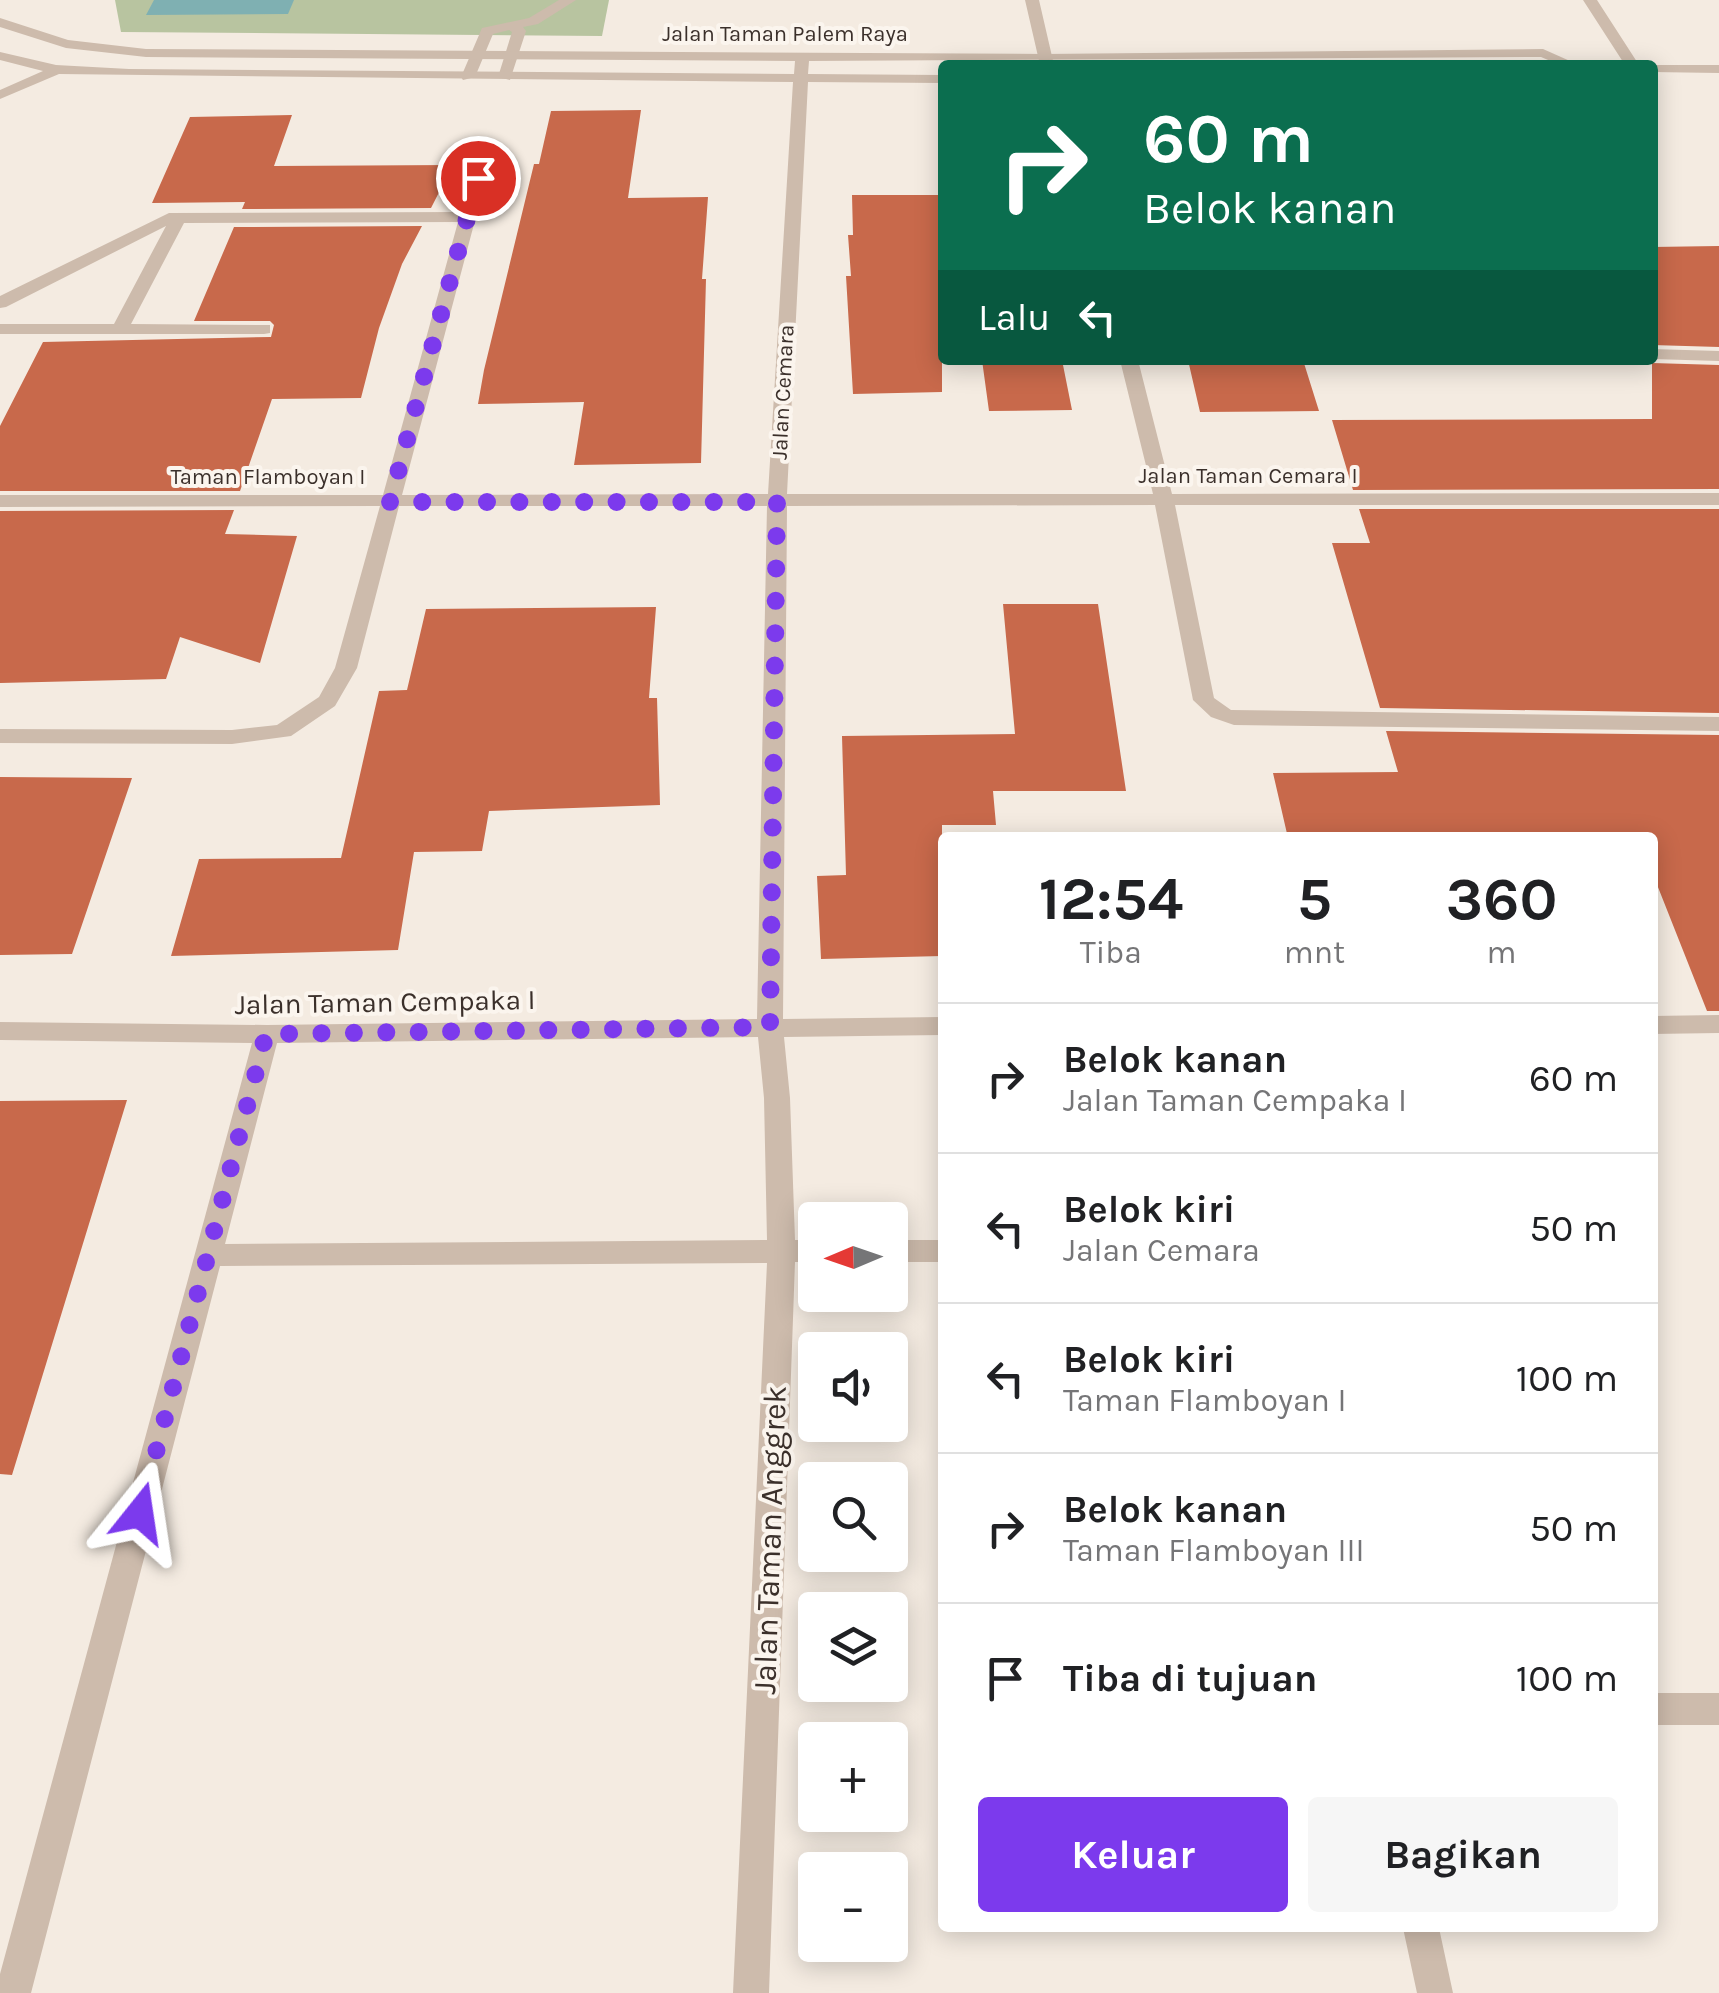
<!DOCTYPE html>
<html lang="id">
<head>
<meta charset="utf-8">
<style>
  :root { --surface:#fff; --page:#f6f6f6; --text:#202124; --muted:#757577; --line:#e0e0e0; --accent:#7c3aed }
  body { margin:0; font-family:Karla,sans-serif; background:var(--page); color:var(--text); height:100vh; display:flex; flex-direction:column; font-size:38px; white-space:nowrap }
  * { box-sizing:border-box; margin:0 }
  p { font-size:32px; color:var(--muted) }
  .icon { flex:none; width:55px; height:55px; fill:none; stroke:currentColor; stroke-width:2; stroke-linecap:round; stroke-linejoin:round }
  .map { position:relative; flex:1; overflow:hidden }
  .side { position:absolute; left:938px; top:832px; width:720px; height:1100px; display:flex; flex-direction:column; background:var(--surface); border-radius:10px; box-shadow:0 5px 25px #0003 }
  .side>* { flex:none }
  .hud { position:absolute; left:938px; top:60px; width:720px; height:305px; border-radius:10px; box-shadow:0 5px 25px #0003; background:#0b6e4f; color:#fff; overflow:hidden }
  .needle { width:65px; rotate:268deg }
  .fabs { position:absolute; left:798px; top:1202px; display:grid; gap:20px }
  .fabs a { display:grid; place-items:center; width:110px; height:110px; border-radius:10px; background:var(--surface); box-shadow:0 5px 25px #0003; font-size:50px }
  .pin { position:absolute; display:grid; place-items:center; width:85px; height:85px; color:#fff; margin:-42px; border:5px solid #fff; border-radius:50%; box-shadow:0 2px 10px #0007 }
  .me { position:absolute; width:110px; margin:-55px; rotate:15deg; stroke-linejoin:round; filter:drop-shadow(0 0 8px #0008) }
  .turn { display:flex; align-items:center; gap:35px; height:210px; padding:0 40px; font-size:45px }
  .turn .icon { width:130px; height:130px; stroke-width:2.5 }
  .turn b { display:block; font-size:70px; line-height:85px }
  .then { display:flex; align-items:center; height:95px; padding:0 40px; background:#0003; gap:20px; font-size:38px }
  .eta { display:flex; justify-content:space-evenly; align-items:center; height:170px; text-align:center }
  .eta b { font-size:60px; font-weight:700; line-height:70px }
  .cta { display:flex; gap:20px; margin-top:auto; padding:20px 40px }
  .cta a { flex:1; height:115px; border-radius:10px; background:var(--accent); color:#fff; font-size:40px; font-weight:700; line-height:115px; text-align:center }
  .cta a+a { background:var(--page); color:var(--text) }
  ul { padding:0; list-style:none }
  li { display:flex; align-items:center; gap:30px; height:150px; padding:0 40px; border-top:2px solid var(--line) }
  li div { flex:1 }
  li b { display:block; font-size:38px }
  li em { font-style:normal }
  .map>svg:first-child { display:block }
</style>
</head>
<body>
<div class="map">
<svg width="1719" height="1993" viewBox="0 0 1719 1993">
  <rect width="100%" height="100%" fill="#f4ebe1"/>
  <path fill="#b8c4a0" d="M115,0H609L602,36L121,32Z"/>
  <path fill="#7fb0b2" d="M154,0H294L288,14L146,15Z"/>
  <path fill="#c8694b" d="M641,110L628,198L708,197L702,279H706L701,463L574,465L584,402L478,404L484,370L534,164H539L551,111Z
    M292,115L274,166L453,165L431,208L242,209L245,202L152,203L190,117Z
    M852,195H942V392L853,394L846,276H851L848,235H853Z
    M422,226L402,264L379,328L361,398L272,399L240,491H0V426L43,342L271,337L274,325L270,321H194L234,227Z
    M1719,246V347L1652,345V247Z
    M982,360H1062L1072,410L989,411Z
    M1188,360H1303L1319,411L1200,412Z
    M1652,363L1719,365V489L1353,490L1332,420L1652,419Z
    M1359,509H1719V713L1380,708L1332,543H1370Z
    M234,510L225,534L297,536L260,663L180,637L166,679L0,683V511Z
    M1003,604H1098L1126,791H993L996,825H942V956L821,959L817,876L846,875L842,736L1015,734Z
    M656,607L649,698H657L660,805L489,811L482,851L414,852L398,950L171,956L199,859L341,858L379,691L407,690L426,609Z
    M1386,731L1719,735V1011H1707L1652,872V838H1288L1273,773L1398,772Z
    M0,777L132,778L72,954L0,955Z
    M127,1100L12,1475L0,1474V1101Z"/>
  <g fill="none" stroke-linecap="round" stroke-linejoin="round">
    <path fill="#cdbbac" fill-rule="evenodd" d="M559,0H576L538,24L523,27L526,31L510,80L498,77L512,32L509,30L493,34L475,77L463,80L461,77L482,28L529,18Z
      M1025,0H1039L1054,65H1040Z"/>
    <path fill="#cdbbac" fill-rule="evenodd" d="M1583,0H1597L1639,65H1625Z
      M0,18L68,40L146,49L1045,54L1543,49L1579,65H1560L1541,57L809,61L808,74L942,75V83L808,82L787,494H1153L1120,360H1138L1172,494L1719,493V505H1175L1214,698L1231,710L1719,717V731L1234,725L1211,717L1193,700L1155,505L787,506L783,1019L942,1017V1035L784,1037L790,1098L795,1240H815V1262H795L769,1993H733L767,1263L220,1266L31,1993H0V1974L252,1043L0,1040V1022L267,1025L757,1019L767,506H399L357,668L335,706L291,736L232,744L0,743V729L232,730L277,725L319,697L335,668L380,506L0,507V495H383L458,222L184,223L131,324L270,325V333L264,334H0V324H114L166,226L6,307L0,308V296L169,213L461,212L470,179L484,176L486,179L402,495L768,494L793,82L59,74L0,99V90L43,71L0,60V52L56,65L129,69L794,74L795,61L146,57L66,48L0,27ZM758,1037L764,1098L767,1240L225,1244L277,1043Z
      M1647,65H1719V73L1652,72V65Z
      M1652,349L1719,351V361L1652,359Z
      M1719,1015V1033L1652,1034V1016Z
      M890,1240H942V1262H890Z
      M1652,1693H1719V1725H1652Z
      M1403,1928H1439L1453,1993H1417Z"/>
  </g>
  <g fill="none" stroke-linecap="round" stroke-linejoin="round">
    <path stroke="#7c3aed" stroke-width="18" stroke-dasharray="0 32.4" d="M140,1513L266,1034L770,1027L777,502H390L478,178"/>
  </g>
  <g text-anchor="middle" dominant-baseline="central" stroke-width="8" stroke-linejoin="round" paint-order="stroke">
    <g font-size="22" fill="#3b302b" stroke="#fbf5ee">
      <text x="785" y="34">Jalan Taman Palem Raya</text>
      <text transform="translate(783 392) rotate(-87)">Jalan Cemara</text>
      <text x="1248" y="476">Jalan Taman Cemara I</text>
      <text x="268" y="477">Taman Flamboyan I</text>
    </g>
    <g font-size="28" fill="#3b302b" stroke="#fbf5ee">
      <text transform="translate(385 1002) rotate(-1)">Jalan Taman Cempaka I</text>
    </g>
    <g font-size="32" fill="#3b302b" stroke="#fbf5ee">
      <text transform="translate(770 1540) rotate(-88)">Jalan Taman Anggrek</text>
    </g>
  </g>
</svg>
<div class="fabs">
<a><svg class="needle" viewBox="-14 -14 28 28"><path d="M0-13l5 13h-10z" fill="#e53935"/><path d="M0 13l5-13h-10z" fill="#757577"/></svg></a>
<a><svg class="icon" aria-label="sound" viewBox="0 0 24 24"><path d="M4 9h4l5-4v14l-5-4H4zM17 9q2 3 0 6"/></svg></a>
<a><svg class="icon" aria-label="search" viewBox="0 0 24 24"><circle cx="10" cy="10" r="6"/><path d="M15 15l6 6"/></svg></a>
<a><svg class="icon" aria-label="layers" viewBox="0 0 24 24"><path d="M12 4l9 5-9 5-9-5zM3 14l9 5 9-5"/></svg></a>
<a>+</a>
<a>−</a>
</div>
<div class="pin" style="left:478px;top:178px;background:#d93025"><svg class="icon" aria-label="arrive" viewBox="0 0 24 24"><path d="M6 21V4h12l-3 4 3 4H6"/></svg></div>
<svg class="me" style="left:140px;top:1513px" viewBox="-20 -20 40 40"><path d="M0-17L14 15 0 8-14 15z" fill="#7c3aed" stroke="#fff" stroke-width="4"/></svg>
<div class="hud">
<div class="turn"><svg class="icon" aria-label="right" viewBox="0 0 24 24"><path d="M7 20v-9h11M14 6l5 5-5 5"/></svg><div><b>60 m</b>Belok kanan</div></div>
<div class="then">Lalu<svg class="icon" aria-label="left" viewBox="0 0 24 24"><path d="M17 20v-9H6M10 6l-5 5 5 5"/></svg></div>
</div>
<section class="side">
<div class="eta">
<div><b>12:54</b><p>Tiba</p></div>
<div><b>5</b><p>mnt</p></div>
<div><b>360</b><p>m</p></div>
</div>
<ul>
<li><svg class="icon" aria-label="right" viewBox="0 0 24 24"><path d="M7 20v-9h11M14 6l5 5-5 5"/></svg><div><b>Belok kanan</b><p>Jalan Taman Cempaka I</p></div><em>60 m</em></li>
<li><svg class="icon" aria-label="left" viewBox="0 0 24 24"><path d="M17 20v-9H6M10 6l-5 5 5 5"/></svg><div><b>Belok kiri</b><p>Jalan Cemara</p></div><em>50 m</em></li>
<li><svg class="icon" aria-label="left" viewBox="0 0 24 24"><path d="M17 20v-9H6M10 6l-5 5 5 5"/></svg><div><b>Belok kiri</b><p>Taman Flamboyan I</p></div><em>100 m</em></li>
<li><svg class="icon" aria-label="right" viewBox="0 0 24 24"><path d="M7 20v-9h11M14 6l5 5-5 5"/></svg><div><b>Belok kanan</b><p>Taman Flamboyan III</p></div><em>50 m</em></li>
<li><svg class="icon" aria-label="arrive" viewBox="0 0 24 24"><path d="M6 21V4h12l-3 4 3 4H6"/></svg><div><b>Tiba di tujuan</b></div><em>100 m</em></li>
</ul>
<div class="cta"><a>Keluar</a><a>Bagikan</a></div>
</section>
</div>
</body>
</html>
